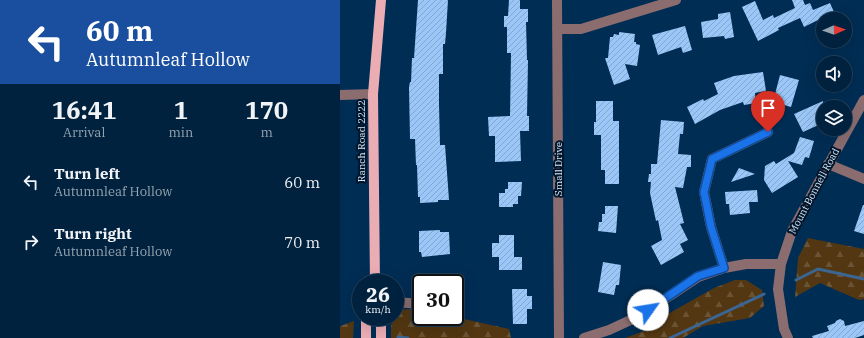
<!DOCTYPE html>
<html lang="en">
<head>
<meta charset="utf-8">
<style>
  :root { --surface:#00223f; --page:#0a2a46; --text:#f1f3f6; --muted:#95a4b0; --line:#223f59 }
  body { margin:0; font-family:"IBM Plex Serif",serif; background:var(--page); color:var(--text); height:100vh; display:flex; flex-direction:column; font-size:15px; white-space:nowrap }
  * { box-sizing:border-box; margin:0 }
  p { font-size:13px; color:var(--muted) }
  .icon { flex:none; width:22px; height:22px; fill:none; stroke:currentColor; stroke-width:2; stroke-linecap:round; stroke-linejoin:round }
  .map { position:relative; flex:1; overflow:hidden }
  .details { display:flex; flex-direction:column; background:var(--surface); width:340px }
  .details>* { flex:none }
  .guide { background:#1a4fa0; color:#fff; overflow:hidden }
  .needle { width:26px; rotate:88deg }
  .buttons { position:absolute; left:476px; top:12px; display:grid; gap:8px }
  .buttons a { display:grid; place-items:center; width:36px; height:36px; border-radius:50%; background:var(--surface); box-shadow:0 4px 16px #0002,0 0 0 1px var(--line); font-size:20px }
  .speed { position:absolute; left:12px; top:274px; display:flex; gap:8px; font-size:20px; font-weight:700; text-align:center }
  .speed>* { display:grid; place-content:center; width:52px; height:52px; border-radius:50%; background:var(--surface); box-shadow:0 4px 16px #0002,0 0 0 1px var(--line); line-height:1 }
  .speed small { font-size:10px; font-weight:400 }
  .speed .limit { border:2px solid #111; border-radius:6px; background:#fff; color:#111 }
  .pin { position:absolute; display:grid; place-items:center; width:34px; height:34px; color:#fff; margin:-41px -17px; border-radius:50% 50% 50% 0; rotate:-45deg; box-shadow:0 0 4px #0007 }
  .pin .icon { rotate:45deg }
  .me { position:absolute; width:44px; margin:-22px; rotate:58deg; stroke-linejoin:round; filter:drop-shadow(0 0 3px #0008) }
  .turn { display:flex; align-items:center; gap:14px; height:84px; padding:0 20px; font-size:18px }
  .turn .icon { width:52px; height:52px; stroke-width:2.5 }
  .turn b { display:block; font-size:28px; line-height:34px }
  .eta { display:flex; justify-content:space-evenly; align-items:center; height:68px; text-align:center }
  .eta b { font-size:24px; font-weight:800; line-height:28px }
  ul { padding:0; list-style:none }
  li { display:flex; align-items:center; gap:12px; height:60px; padding:0 20px }
  li div { flex:1 }
  li b { display:block; font-size:15px }
  li em { font-style:normal }
  main { display:flex; flex:1; min-height:0 }
  .map>svg:first-child { display:block }
</style>
</head>
<body>
<main>
<section class="details">
<div class="guide">
<div class="turn"><svg class="icon" aria-label="left" viewBox="0 0 24 24"><path d="M17 20v-9H6M10 6l-5 5 5 5"/></svg><div><b>60 m</b>Autumnleaf Hollow</div></div>
</div>
<div class="eta">
<div><b>16:41</b><p>Arrival</p></div>
<div><b>1</b><p>min</p></div>
<div><b>170</b><p>m</p></div>
</div>
<ul>
<li><svg class="icon" aria-label="left" viewBox="0 0 24 24"><path d="M17 20v-9H6M10 6l-5 5 5 5"/></svg><div><b>Turn left</b><p>Autumnleaf Hollow</p></div><em>60 m</em></li>
<li><svg class="icon" aria-label="right" viewBox="0 0 24 24"><path d="M7 20v-9h11M14 6l5 5-5 5"/></svg><div><b>Turn right</b><p>Autumnleaf Hollow</p></div><em>70 m</em></li>
</ul>
</section>
<div class="map">
<svg width="524" height="338" viewBox="0 0 524 338">
  <defs>
    <pattern id="forest-firs" width="22" height="20" patternUnits="userSpaceOnUse"><rect width="22" height="20" fill="#533712"/><path d="M5 1l3.5 6h-7zM16 11l3.5 6h-7z" fill="#6b5435"/></pattern>
    <pattern id="building-hatch" width="6" height="6" patternUnits="userSpaceOnUse"><rect width="6" height="6" fill="#9ac7f8"/><path d="M-1 1l2-2M0 6l6-6M5 7l2-2" fill="none" stroke="#84a6cd"/></pattern>
  </defs>
  <rect width="100%" height="100%" fill="#002d54"/>
  <path fill="url(#forest-firs)" d="M468,238L524,249V299L519,300L480,283L455,297L458,258Z
    M395,280H406L422,290L424,306L410,318L363,326L343,338H285L304,331L326,315L374,288Z
    M73,309L81,310V317H115L169,329L171,338H51V326L53,317H55V310Z
    M14,321L13,338H0V326Z"/>
  <g fill="none" stroke-linecap="round" stroke-linejoin="round">
    <path stroke="#3b6592" stroke-width="3" d="M456,280L478,269L524,279
      M58,337L68,338
      M330,338L424,294"/>
  </g>
  <path fill="url(#building-hatch)" d="M78,0H108L106,33L105,44H103V74H99V104L100,145H105L109,200H98V202L80,203V197H78L77,165H76L75,139H70L69,87L70,82H71L72,58H74Z
    M169,0H180V9H188V22H186L187,60H188L187,116H189V131H180L181,161L155,162V136H149L148,117L170,116L171,53H167V27H164V16H168Z
    M452,0H463L465,5L470,3L473,10L490,3L494,12L464,27L460,18L438,28L439,30L418,41L402,7L415,1L423,20L433,15L434,18L455,8Z
    M390,12L394,37L385,39L384,36L363,38L361,22L378,19V14Z
    M345,26L352,50L343,53L341,47L318,55L312,35Z
    M279,32L295,34L294,42H296V44L300,45L297,66L285,64L290,79L274,85L265,58H268L270,37H273L274,34L279,35Z
    M423,72L426,91L415,93L416,103L404,105L403,102L380,110L355,124L347,107L363,99L364,101L378,94L374,83L394,76Z
    M440,75L459,80L451,107L433,102Z
    M256,101H273V121H279V184H265V170H261V135H254V122H256Z
    M483,101V114L480,115L483,123L463,132L454,114Z
    M321,120L344,122L343,134H340L338,154L351,155V167H347L343,188L335,187L344,223L340,224L348,240L340,244L344,252L321,265L311,246L322,240L318,220L316,221L310,193L311,182H308L309,174H311V164H317Z
    M460,137L474,141L469,158L465,157L462,165L448,161L458,177L432,193L424,180L425,166L434,161L436,164L454,153Z
    M399,168L415,174L391,182Z
    M168,182H182L181,196H178V204H173V207H159V193H165V189H168Z
    M417,190L418,202H409L410,213L390,215L389,204H386L385,192Z
    M523,205H524V234L514,231Z
    M265,206H278L276,233L258,231L259,222H262V214H265Z
    M100,230V232H109L110,254L82,257L81,252H79V231Z
    M159,235H174V257H182V270H159V257H152V243H159Z
    M263,262L281,265L279,285H276L274,295L258,292Z
    M172,289H187V296H192V309H187V324H173Z
    M500,319L504,321L505,326L524,321V335L515,338H473L472,336L489,331L487,326L495,323L496,321Z"/>
  <g fill="none" stroke-linecap="round" stroke-linejoin="round">
    <path stroke="#8b6d70" stroke-width="10" d="M217,0L219,338
      M217,29H241L336,0
      M0,95L33,94
      M488,164L524,179
      M384,268L371,227L364,192L372,159L428,132
      M55,302L81,304
      M115,304H116
      M244,338L269,330L297,317L331,295L358,277L384,268L406,264H441
      M448,338L444,329L438,289L441,264L452,231L524,100"/>
    <path stroke="#ebadb4" stroke-width="10" d="M35,283L33,94L41,0
      M39,317L41,327V338
      M26,338V319L27,317"/>
  </g>
  <g fill="none" stroke-linecap="round" stroke-linejoin="round">
    <g stroke="#114b97" stroke-width="10">
      <path id="route" d="M308,310L358,276L384,268L371,227L364,192L372,159L428,132"/>
    </g>
    <use href="#route" stroke="#1a73e8" stroke-width="7"/>
  </g>
  <g text-anchor="middle" dominant-baseline="central" stroke-width="4" stroke-linejoin="round" paint-order="stroke">
    <g font-size="10" fill="#d6e7fa" stroke="#01152b">
      <text transform="translate(21 141) rotate(-90)">Ranch Road 2222</text>
      <text transform="translate(218 169) rotate(-90)">Small Drive</text>
      <text transform="translate(474 191) rotate(-62)">Mount Bonnell Road</text>
    </g>
  </g>
</svg>
<div class="buttons">
<a><svg class="needle" viewBox="-14 -14 28 28"><path d="M0-13l5 13h-10z" fill="#e53935"/><path d="M0 13l5-13h-10z" fill="#95a4b0"/></svg></a>
<a><svg class="icon" aria-label="sound" viewBox="0 0 24 24"><path d="M4 9h4l5-4v14l-5-4H4zM17 9q2 3 0 6"/></svg></a>
<a><svg class="icon" aria-label="layers" viewBox="0 0 24 24"><path d="M12 4l9 5-9 5-9-5zM3 14l9 5 9-5"/></svg></a>
</div>
<div class="speed"><div>26<small>km/h</small></div><div class="limit">30</div></div>
<div class="pin" style="left:428px;top:132px;background:#d93025"><svg class="icon" aria-label="arrive" viewBox="0 0 24 24"><path d="M6 21V4h12l-3 4 3 4H6"/></svg></div>
<svg class="me" style="left:308px;top:310px" viewBox="-20 -20 40 40"><circle r="19" fill="#fff"/><path d="M0-13L10 11 0 6-10 11z" fill="#1a73e8"/></svg>
</div>
</main>
</body>
</html>
